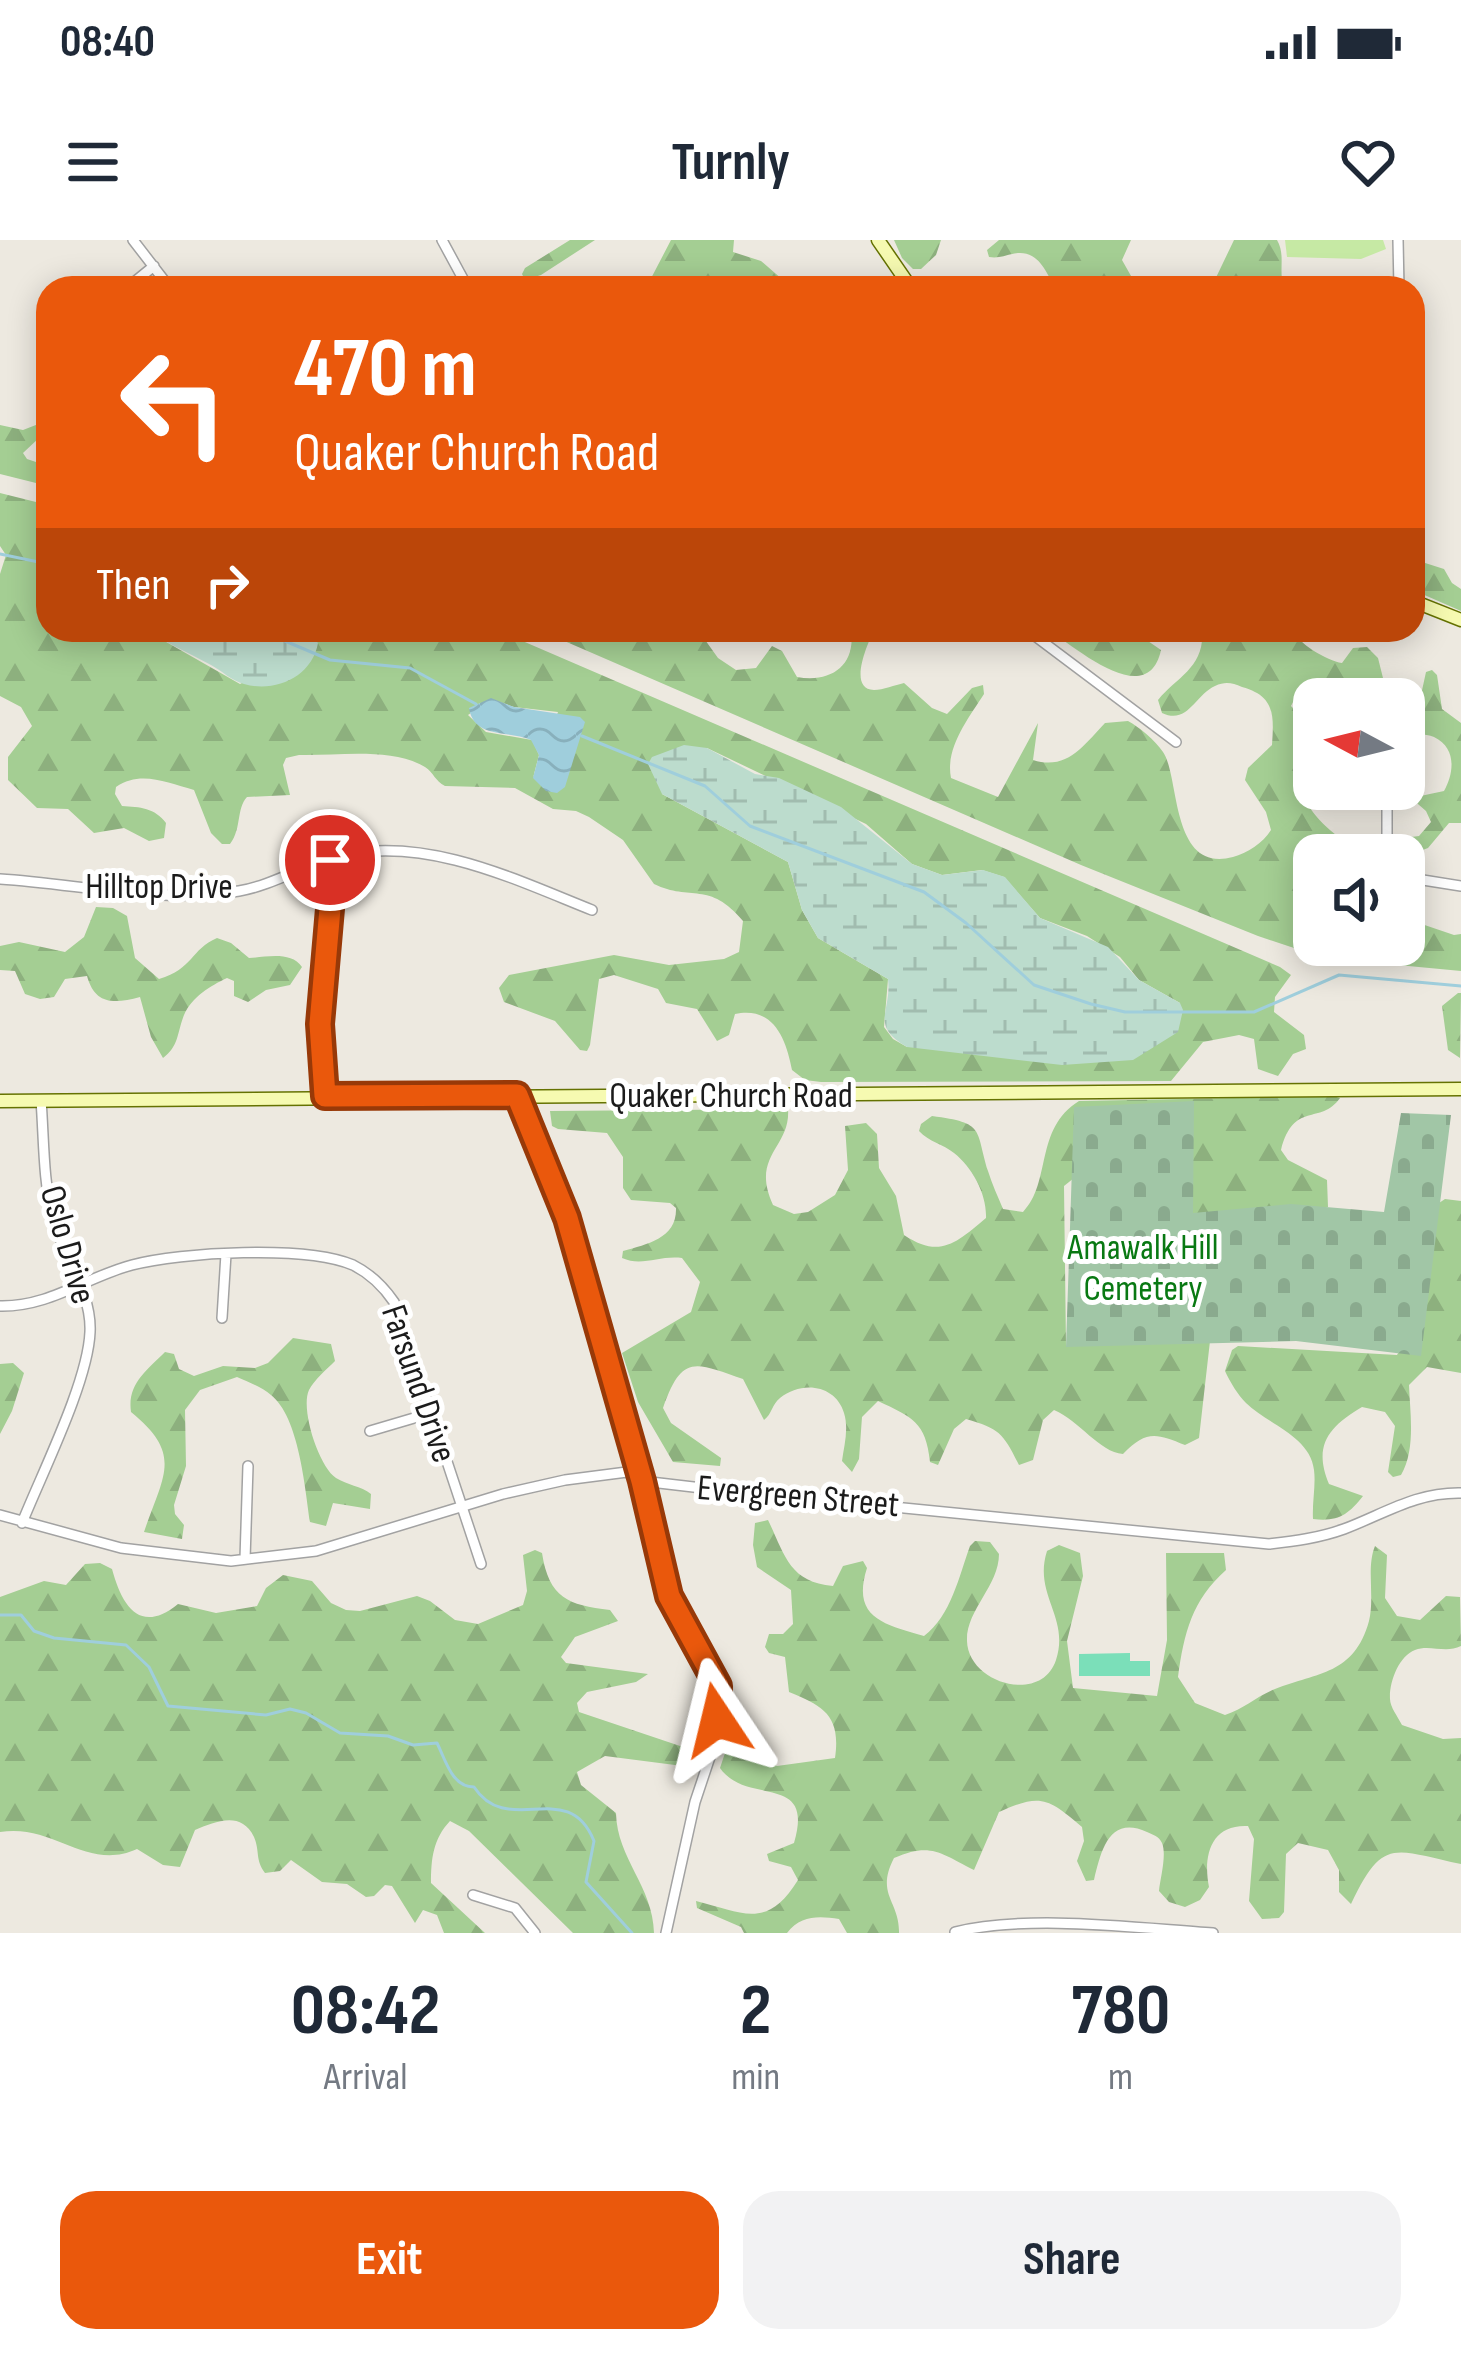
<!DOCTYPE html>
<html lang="en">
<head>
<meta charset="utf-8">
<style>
  :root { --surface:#fff; --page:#f2f2f3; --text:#1f2937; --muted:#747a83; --accent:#ea580c }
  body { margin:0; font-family:"Sofia Sans Condensed",sans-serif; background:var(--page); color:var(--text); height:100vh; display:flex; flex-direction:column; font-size:45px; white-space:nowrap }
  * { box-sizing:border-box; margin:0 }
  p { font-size:39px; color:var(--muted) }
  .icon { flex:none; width:66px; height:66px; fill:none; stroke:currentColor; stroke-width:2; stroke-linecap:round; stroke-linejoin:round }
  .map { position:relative; height:1693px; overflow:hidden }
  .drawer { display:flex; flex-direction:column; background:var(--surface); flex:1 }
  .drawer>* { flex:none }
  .guide { position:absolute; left:36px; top:36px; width:1389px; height:366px; border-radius:36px; box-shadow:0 6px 30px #0003; background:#ea580c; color:#fff; overflow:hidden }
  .needle { width:78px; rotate:277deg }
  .buttons { position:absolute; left:1293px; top:438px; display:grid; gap:24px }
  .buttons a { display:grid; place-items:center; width:132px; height:132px; border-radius:24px; background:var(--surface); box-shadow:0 6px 30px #0003; font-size:60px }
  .pin { position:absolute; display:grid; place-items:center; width:102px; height:102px; color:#fff; margin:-51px; border:6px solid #fff; border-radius:50%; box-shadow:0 3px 12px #0007 }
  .me { position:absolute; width:132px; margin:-66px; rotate:350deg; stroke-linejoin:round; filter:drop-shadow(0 0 9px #0008) }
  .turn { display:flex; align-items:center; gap:42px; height:252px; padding:0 60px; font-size:54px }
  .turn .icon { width:156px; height:156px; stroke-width:2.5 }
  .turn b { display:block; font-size:84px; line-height:102px }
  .then { display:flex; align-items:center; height:114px; padding:0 60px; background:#0003; gap:24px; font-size:45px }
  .eta { display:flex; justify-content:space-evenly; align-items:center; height:204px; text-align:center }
  .eta b { font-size:72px; font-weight:700; line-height:84px }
  .action { display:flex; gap:24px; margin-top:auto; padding:24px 60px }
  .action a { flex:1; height:138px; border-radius:36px; background:var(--accent); color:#fff; font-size:48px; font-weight:700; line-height:138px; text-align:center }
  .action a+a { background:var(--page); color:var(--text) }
  .status { display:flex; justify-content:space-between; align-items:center; height:84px; padding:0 60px; background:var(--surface); direction:ltr }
  .status svg { height:33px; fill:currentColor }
  header { display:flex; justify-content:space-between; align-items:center; height:156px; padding:0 60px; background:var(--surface); font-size:54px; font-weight:700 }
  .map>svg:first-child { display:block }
</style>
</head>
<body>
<div class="status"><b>08:40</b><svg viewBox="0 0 49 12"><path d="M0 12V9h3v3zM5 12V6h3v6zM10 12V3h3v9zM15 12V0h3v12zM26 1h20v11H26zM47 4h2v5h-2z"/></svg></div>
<header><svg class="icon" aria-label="menu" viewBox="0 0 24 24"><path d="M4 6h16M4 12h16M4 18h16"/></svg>Turnly<svg class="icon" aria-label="heart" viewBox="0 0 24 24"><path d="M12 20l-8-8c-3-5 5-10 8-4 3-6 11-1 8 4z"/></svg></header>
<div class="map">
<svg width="1461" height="1693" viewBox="0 0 1461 1693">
  <defs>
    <pattern id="forest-firs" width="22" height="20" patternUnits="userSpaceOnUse" patternTransform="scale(3)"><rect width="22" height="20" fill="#a4ce93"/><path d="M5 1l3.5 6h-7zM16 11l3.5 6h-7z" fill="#8db07e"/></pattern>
    <pattern id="wetland-marsh" width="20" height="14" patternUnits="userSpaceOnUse" patternTransform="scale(3)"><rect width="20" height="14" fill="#bcdccd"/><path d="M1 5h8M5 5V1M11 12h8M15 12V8" fill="none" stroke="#a1bcaf"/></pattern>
    <pattern id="cemetery-stones" width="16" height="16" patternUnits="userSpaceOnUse" patternTransform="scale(3)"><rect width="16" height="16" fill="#a1c6a6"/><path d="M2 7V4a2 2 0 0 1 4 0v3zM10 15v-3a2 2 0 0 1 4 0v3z" fill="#8aaa8e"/></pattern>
    <pattern id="water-waves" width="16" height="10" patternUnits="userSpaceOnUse" patternTransform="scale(3)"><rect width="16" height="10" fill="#9fcedc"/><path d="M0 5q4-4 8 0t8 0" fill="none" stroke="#88b0bc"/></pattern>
  </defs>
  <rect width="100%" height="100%" fill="#ede9e0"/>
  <path fill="#c6e9a4" d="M1285,0H1383L1386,9L1361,19L1287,17Z"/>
  <path fill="url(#forest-firs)" fill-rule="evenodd" d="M570,0H595L541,35L525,40L522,34L525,28Z
    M671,0H734L733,12L761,21L791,47L812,48H646Z
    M894,0H941L936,15L921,29H913L902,18Z
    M999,0H1131L1122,20L1135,43L1145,48H1055C1047,34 1040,13 1020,13C1009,13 1002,19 989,17L987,10Z
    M1234,0H1277C1286,15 1278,31 1284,48H1211Z
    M41,183L40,197L23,213L27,219L48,226V246L0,234V185L23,190Z
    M0,253L48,265V314L36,325L39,355L48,363V390L147,391L240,444L317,403L310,390H497L1280,727L1291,735L1275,757L1274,772L1304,795L1306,809L1293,814L1278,836L1258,829L1254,799L1239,795L1203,802L1171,841L821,842L805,840L792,830C786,799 774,766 735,774L729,795L717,801L697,769L666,763L658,749L614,735L599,739L590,805L587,811L580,810L555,781L504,762L499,748L509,735L614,715L669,725L724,719L739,712L743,681C709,640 691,662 654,644L623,600L589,577L576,571L553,569L515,548L445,546C435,541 434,533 425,527C391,507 338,516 299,515L286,518L283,525L290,555L247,557C236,569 242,588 230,604H222L211,593L194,550C167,543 141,530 116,547L115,554L122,566C140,567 155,568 166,583L164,598L149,601L124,588L94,593L68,569L37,568L8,540V517L32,486L21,467L0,456V334L6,315L0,306ZM491,459L514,467L558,472L533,538L539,515L532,500L486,492L468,475ZM707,508L866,584L912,624L942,635L982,630L1004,637L1040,678L1087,696L1120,717L1139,740L1180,763L907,807L893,799L884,787L888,739L818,698L802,670L788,622L662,554Z
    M1413,306L1422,322L1444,329L1452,343L1461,349V371L1413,350Z
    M539,390H698L718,418L736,430L756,428L772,406L782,411L797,437C831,443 856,426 851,390H874C868,403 847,449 874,450C883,450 895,445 904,443L932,468L947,474L972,448L983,445L984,454C968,479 945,508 951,538L998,557L1038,483L1033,520C1067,531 1084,505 1105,483L1128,481C1139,487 1155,500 1163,512C1180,536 1170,634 1233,617C1247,613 1263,603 1271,590L1266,572L1245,540L1248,528L1272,505C1274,475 1275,456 1242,447C1232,443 1226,441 1215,446C1195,455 1188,485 1162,473L1158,460C1178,436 1205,427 1202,390H1292C1298,403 1327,421 1342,423L1353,408L1367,407L1378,418L1384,442L1379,452L1363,454L1317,442L1298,452L1291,466L1314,490V533L1307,537C1296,567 1327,587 1348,605L1349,615H1314V705H1404V678L1454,695L1461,694V731L1324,718L1258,696L1081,625Z
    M1049,390H1140L1145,399L1161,410C1148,471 1076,408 1049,390Z
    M1432,430L1437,435L1442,469L1461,483V583H1449L1428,608L1404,617L1397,611L1396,599L1419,596L1431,582L1426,571L1411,558L1444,551C1454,533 1457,508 1434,497C1425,493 1413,495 1404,492V459H1399L1421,455L1426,432Z
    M96,667L113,668L127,676L135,718L159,739C193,729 191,709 217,698L231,703L249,718C267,717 291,711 302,727L290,745L266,750L248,762L234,756V741L227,738C210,746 192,757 184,775C177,793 179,806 163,818L151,797L140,757C114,764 95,765 87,736L65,739L54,757L40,759L25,754L15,731L0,730V706L19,702L65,712L84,697Z
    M1458,753H1461L1460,818L1448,810L1442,766Z
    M1333,856L1340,858C1320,886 1294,860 1281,910L1288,920L1327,940L1328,967L1201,981L1074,938L1064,946L1066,1106L1210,1101L1199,1198L1185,1205C1156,1193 1146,1190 1123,1214C1099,1212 1080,1181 1054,1170L1043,1180L1033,1220L1019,1225C1003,1193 1000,1189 966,1179L954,1189L938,1225L930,1222C926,1182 912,1177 878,1161L862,1177L859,1219L852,1232L842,1221C844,1206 849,1189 844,1173C836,1145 802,1140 780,1158C772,1164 772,1174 764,1180L743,1139C694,1122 682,1114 663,1168L671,1183L721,1218L720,1226L673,1222L638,1162L622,1113L691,1072L700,1042L682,1018C660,1015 642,1027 622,1018L623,1011C648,1004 677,998 676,968L670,963L631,960L623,948V917L607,893L558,889L552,886L550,871L788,869C791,908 750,915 773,965L794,974L808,972L835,955L848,930L845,886L866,883L877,894L879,928L896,956L904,995C940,1019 956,1003 986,978C987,955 973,928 954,913C943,904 929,902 919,891L921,884L932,876C986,883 975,889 988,931C992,944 998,957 1003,969L1023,972C1052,942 1034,889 1079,861Z
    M1445,959L1461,961V1133L1427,1127L1409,1145C1410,1173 1416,1209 1401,1235L1393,1237L1388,1232L1395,1186L1385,1172L1362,1167C1328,1187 1313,1206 1329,1244L1363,1256C1348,1275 1338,1282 1313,1279C1312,1263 1316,1245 1314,1230C1310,1196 1267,1184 1246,1163C1238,1155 1230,1142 1225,1131L1232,1110L1238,1106L1397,1115L1423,1070L1433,967Z
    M293,1098L331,1104L335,1121C327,1129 314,1140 309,1150C300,1169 319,1227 336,1238C347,1245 361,1246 371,1254L370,1269L333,1263L326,1286L310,1282C305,1248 299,1177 271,1155C262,1147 248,1142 237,1137L200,1150L185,1170L186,1226L174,1265L175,1274L184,1285L182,1299L144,1292C163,1235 184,1215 131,1172C127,1144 146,1131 165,1112L174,1114L179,1129L194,1136L223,1126L255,1128L268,1123Z
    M13,1123L24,1133L12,1171L0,1194V1124Z
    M768,1280C785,1315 789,1342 833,1346L843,1326L863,1321L867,1328C851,1378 884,1384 924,1396C951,1376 959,1336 970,1306L975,1301L990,1302L999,1314C999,1346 966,1370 967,1401C968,1443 1041,1465 1056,1420C1070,1377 1033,1355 1047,1311L1059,1305L1080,1313L1083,1336L1067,1401L1073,1448L1157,1456L1167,1400L1166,1313H1224L1226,1330C1192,1360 1184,1393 1178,1437L1195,1463L1225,1475C1244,1469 1257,1456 1275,1449C1318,1432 1354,1435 1369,1381C1375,1356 1366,1328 1375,1306L1387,1315L1385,1358L1397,1376L1420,1380L1446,1356L1460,1357L1461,1406C1445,1414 1430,1404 1415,1410C1399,1416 1389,1442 1390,1459C1390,1467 1398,1477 1402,1485L1443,1499L1461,1498V1624C1394,1610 1383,1596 1351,1664L1339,1652V1630L1328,1610L1298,1603L1286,1614L1284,1672L1279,1678L1262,1679L1249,1661L1254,1599L1248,1586C1210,1584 1203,1617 1209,1647L1200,1660L1185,1667L1169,1662L1159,1651C1160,1639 1167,1615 1162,1603C1159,1596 1153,1595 1147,1592C1109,1575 1101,1611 1094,1640L1086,1641L1077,1621L1084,1601L1082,1587C1048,1558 1041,1553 999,1572L974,1630C940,1613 931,1602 894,1618C875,1655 900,1661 899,1693H847L839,1679C819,1676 801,1675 787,1693H744L741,1687L697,1668L696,1661C744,1673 767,1690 798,1640L791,1627L769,1621L767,1614L794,1603C815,1531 747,1567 720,1528L729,1501L777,1526L835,1518C841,1476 824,1466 789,1452L785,1417L769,1413L765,1407L769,1394H783L793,1384L791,1350L757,1327L753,1305L755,1283Z
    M535,1310L542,1313C549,1358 568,1365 610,1370L618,1381L575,1397L561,1417L566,1423L648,1434L636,1442L587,1452L577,1463L579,1472L689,1509L684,1523L675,1525L605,1516L577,1532L581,1545L616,1573C617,1619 653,1646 654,1693H573L469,1591L450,1581C433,1599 431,1619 431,1643L485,1693H444L437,1675L423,1670L415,1683L392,1646L385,1645L374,1656L366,1657L347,1644L322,1642L291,1620L280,1631L265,1633C255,1620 260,1611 254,1597C241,1570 215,1582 195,1590L180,1627L163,1625L137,1609C87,1632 54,1583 0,1592V1357L44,1341L66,1345L85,1324L100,1323L112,1329C122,1366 140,1395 178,1364L216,1373L257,1366L266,1348L283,1335L312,1341L331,1363L346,1370L360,1371L417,1356L430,1361L455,1380L478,1384L523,1365L527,1351L523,1315Z"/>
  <path fill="url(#wetland-marsh)" d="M143,390H310L318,403C312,437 275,453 244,444C232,441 222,431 211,425C188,413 165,401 143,390Z
    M684,505L707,508L755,534L779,538L841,567L912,624L942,635L983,630L1005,637L1040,678L1108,707L1139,740L1180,763L1183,770L1178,792L1133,820L1062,825L907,807C869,785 892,772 888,739L818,698L802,670L788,622L662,554L648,524L652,517Z"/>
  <path fill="url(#cemetery-stones)" d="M1194,861L1193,973L1291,964L1384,972L1401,873L1451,875L1421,1116L1296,1101L1066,1107L1074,867Z"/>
  <path fill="#7bdfb9" d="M1130,1413V1421H1150V1436H1079V1414Z"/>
  <path fill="url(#water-waves)" d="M491,458L514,467L580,477L585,482L565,547L557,553L546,551L533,538L539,515L531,500C508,490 474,499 469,468Z"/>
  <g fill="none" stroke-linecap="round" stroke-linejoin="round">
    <path stroke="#9fcedc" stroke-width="3" d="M0,314L48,324
      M259,390L330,420L410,428L476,464
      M582,496L705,546L750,586L924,652L966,683L1034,745L1091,764L1125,772H1254L1339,735L1461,746
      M0,1375H21L34,1391L54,1398L126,1405L149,1427L168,1466L266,1475L290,1469L306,1473L340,1493L388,1496L413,1505L437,1503C446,1521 452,1547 474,1547C508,1599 568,1536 594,1601L586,1642L632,1693"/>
    <g stroke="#a2a2a2" stroke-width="12">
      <path id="street" d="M133,0L170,48
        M442,0L468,48
        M1398,0L1399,48
        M127,48L154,26
        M1027,390L1176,502
        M1387,549V615
        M1404,637L1461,646
        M0,639C80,644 158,664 239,651C274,645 308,623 343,615C429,597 514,639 592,670
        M517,855L567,978L642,1241L669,1356L719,1446L715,1502L695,1562L666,1693
        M325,856L320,784L333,634L330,620
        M0,1066C50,1067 86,1037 132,1025C181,1012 306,1005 353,1025C371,1034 383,1046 394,1062L481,1324
        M222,1078L226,1014
        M370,1191L431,1173
        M0,1275L121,1308L231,1321L316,1311L503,1254L565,1240L627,1232L642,1241L702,1248L1269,1304C1295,1301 1319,1298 1344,1289C1384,1274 1416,1252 1461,1253
        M22,1283C42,1233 88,1142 90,1092C92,1052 63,1016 53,979C43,941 44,899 41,860
        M245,1319L248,1226
        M473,1655L515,1668L535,1693
        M955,1692C1028,1674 1137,1688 1213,1693"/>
    </g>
    <g stroke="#657202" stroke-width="15">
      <path id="secondary" d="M878,0L911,48
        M1413,361L1461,380
        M0,861L1461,849"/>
    </g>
    <use href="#street" stroke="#fff" stroke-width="9"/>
    <use href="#secondary" stroke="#f6fab1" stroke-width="12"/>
  </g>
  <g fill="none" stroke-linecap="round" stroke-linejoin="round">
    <g stroke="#983908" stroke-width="30">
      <path id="route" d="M330,620L333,634L320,784L325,856L517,855L567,978L642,1241L669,1356L718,1446L717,1480"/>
    </g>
    <use href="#route" stroke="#ea580c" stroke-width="21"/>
  </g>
  <g text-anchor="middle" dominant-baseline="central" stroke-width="10" stroke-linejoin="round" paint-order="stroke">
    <g font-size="36" fill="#1b1b1b" stroke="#fff">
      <text x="159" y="647">Hilltop Drive</text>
      <text x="731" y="856">Quaker Church Road</text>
      <text transform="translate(67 1005) rotate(74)">Oslo Drive</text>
      <text transform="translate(418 1144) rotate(71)">Farsund Drive</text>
      <text transform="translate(798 1257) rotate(5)">Evergreen Street</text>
    </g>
    <g font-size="36" fill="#097913" stroke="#fff">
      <text x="1143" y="1008">Amawalk Hill<tspan x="1143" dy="41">Cemetery</tspan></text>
    </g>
  </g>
</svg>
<div class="buttons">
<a><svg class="needle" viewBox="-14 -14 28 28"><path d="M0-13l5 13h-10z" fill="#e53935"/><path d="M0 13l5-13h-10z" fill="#747a83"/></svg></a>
<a><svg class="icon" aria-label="sound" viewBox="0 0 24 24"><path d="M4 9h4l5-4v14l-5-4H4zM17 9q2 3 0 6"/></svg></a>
</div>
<div class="pin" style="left:330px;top:620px;background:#d93025"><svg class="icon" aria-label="arrive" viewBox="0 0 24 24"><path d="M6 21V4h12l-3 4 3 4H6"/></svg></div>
<svg class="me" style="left:717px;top:1480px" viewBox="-20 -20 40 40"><path d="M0-17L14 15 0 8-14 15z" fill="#ea580c" stroke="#fff" stroke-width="4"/></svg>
<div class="guide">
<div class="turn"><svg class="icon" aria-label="left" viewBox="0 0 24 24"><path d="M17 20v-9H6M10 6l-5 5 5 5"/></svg><div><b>470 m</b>Quaker Church Road</div></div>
<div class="then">Then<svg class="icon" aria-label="right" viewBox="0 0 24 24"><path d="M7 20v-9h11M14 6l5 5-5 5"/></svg></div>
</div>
</div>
<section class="drawer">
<div class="eta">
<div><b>08:42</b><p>Arrival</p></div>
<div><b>2</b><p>min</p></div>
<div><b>780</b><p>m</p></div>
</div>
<div class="action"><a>Exit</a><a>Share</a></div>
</section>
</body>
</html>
